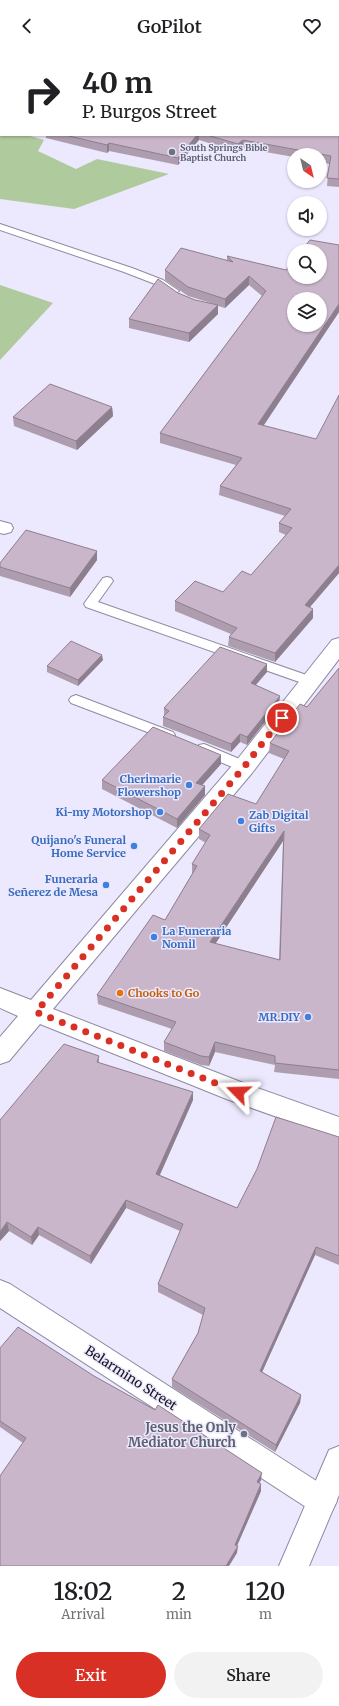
<!DOCTYPE html>
<html lang="en">
<head>
<meta charset="utf-8">
<style>
  :root { --surface:#fff; --page:#f2f2f2; --text:#202124; --muted:#757577; --accent:#d93025 }
  body { margin:0; font-family:Merriweather,serif; background:var(--page); color:var(--text); height:100vh; display:flex; flex-direction:column; font-size:15px; white-space:nowrap }
  * { box-sizing:border-box; margin:0 }
  p { font-size:13px; color:var(--muted) }
  .icon { flex:none; width:22px; height:22px; fill:none; stroke:currentColor; stroke-width:2; stroke-linecap:round; stroke-linejoin:round }
  .map { position:relative; height:1514px; overflow:hidden }
  .sheet { display:flex; flex-direction:column; background:var(--surface); flex:1 }
  .sheet>* { flex:none }
  .banner { position:absolute; left:0px; top:0px; width:339px; height:84px; box-shadow:0 1px 3px #0004; background:#fff; color:var(--text); overflow:hidden }
  .needle { width:26px; rotate:145deg }
  .controls { position:absolute; left:287px; top:96px; display:grid; gap:8px }
  .controls a { display:grid; place-items:center; width:40px; height:40px; border-radius:50%; background:var(--surface); box-shadow:0 1px 3px #0004; font-size:20px }
  .pin { position:absolute; display:grid; place-items:center; width:34px; height:34px; color:#fff; margin:-17px; border:2px solid #fff; border-radius:50%; box-shadow:0 1px 4px #0007 }
  .me { position:absolute; width:44px; margin:-22px; rotate:292deg; stroke-linejoin:round; filter:drop-shadow(0 0 3px #0008) }
  .turn { display:flex; align-items:center; gap:14px; height:84px; padding:0 16px; font-size:18px }
  .turn .icon { width:52px; height:52px; stroke-width:2.5 }
  .turn b { display:block; font-size:28px; line-height:34px }
  .eta { display:flex; justify-content:space-evenly; align-items:center; height:68px; text-align:center }
  .eta b { font-size:24px; font-weight:600; line-height:28px }
  .primary-button { display:flex; gap:8px; margin-top:auto; padding:8px 16px }
  .primary-button a { flex:1; height:46px; border-radius:24px; background:var(--accent); color:#fff; font-size:16px; font-weight:600; line-height:46px; text-align:center }
  .primary-button a+a { background:var(--page); color:var(--text) }
  header { display:flex; justify-content:space-between; align-items:center; height:52px; padding:0 16px; background:var(--surface); font-size:18px; font-weight:600 }
  .map>svg:first-child { display:block }
</style>
</head>
<body>
<header><svg class="icon" aria-label="back" viewBox="0 0 24 24"><path d="M15 5l-7 7 7 7"/></svg>GoPilot<svg class="icon" aria-label="heart" viewBox="0 0 24 24"><path d="M12 20l-8-8c-3-5 5-10 8-4 3-6 11-1 8 4z"/></svg></header>
<div class="map">
<svg width="339" height="1514" viewBox="0 0 339 1514">
  <rect width="100%" height="100%" fill="#ece8fe"/>
  <path fill="#afca9c" d="M0,76L1,83H27L44,88L38,99L76,117L97,107L169,122L74,157L0,147Z
    M0,233L53,251L0,308Z"/>
  <g fill="none" stroke-linecap="round" stroke-linejoin="round">
    <g stroke="#8f8aa2" stroke-width="2">
      <path id="lane" d="M0,172L132,216L163,228L179,239L174,242L155,232L124,220L0,178Z
        M107,525L111,526L113,529L98,550L315,626L317,629L315,632L310,634L305,632L86,555L84,552L86,549L103,526Z
        M76,643L173,680L175,683L173,686L168,688L163,686L71,651L69,648L71,645Z
        M204,692L249,711L251,715L249,719L244,720L199,701L197,697L199,693Z"/>
    </g>
    <g stroke="#8f8aa2" stroke-width="2">
      <path id="street" d="M0,469L11,472L13,476L11,480L4,482L0,481Z
        M0,1228L10,1232L332,1439L337,1449L332,1459L322,1464L312,1459L0,1256Z"/>
    </g>
    <g stroke="#8f8aa2" stroke-width="2">
      <path id="secondary" d="M339,586V607L252,721L53,957L246,1032L339,1065V1087L229,1048L40,972L9,1009L0,1012V985L18,964L0,956V936L31,948L236,709L332,588Z
        M339,1394V1443L309,1514H279L329,1398Z"/>
    </g>
    <use href="#lane" fill="#fff" fill-rule="evenodd"/>
    <use href="#street" fill="#fff" fill-rule="evenodd"/>
    <use href="#secondary" fill="#fff" fill-rule="evenodd"/>
  </g>
  <path fill="#ae9daf" fill-rule="evenodd" d="M0,0H197L196,1H1V35L0,34Z
    M339,0V21L338,20V1Z
    M1,36V73L0,72V37Z
    M339,71V135L327,134L329,112L320,110V103H294V105L243,96L238,100L199,88L178,113L109,99L107,101L46,86V83H45H338Z
    M339,193V260L263,374L339,521L310,555L313,566L275,610L228,594L229,585L231,582L175,559V549L223,540L251,523L286,483L279,480V471L285,464L219,443L220,434L236,413L160,391V381L262,244L249,233L225,256L218,254V262L189,290L129,276V267L178,241L195,248L214,252L188,244L165,228V218L227,208V204L286,218Z
    M112,355L113,364L77,398L14,374L13,365Z
    M97,508L70,545L0,524V511Z
    M103,608L78,634L47,620V614Z
    M267,612V620L256,633L279,652L247,693L240,690L231,700L163,674V665L164,664V656Z
    M339,616V1027L274,1020L275,1013L215,1000L209,1014L201,1013L164,999V990L172,977L98,952L97,943L165,868L192,822V812L206,791L199,787V777L256,752L284,707L269,701L270,691L307,655ZM283,789L279,908L215,892Z
    M221,703V712L202,733L205,734V743L177,776L102,737V728Z
    M99,1004V1011L193,1048L160,1123L237,1156L339,1085V1213L315,1203L262,1320L301,1343L300,1351L275,1400L172,1335V1327L198,1281L203,1263L158,1240V1232L180,1179L126,1156L91,1212L39,1183L32,1193L9,1179L0,1189V1068Z
    M0,1296L94,1324L261,1428L259,1431L261,1439L237,1494V1501L23,1391L0,1375Z"/>
  <path fill="#8d7f8e" d="M188,0H197L196,1H187Z
    M197,83H199V88L178,113V106Z
    M243,88V96L238,100V92Z
    M109,91V99L107,101V93Z
    M249,224V233L225,256V247Z
    M339,252V260L258,382V372Z
    M218,253V262L189,290V281Z
    M112,355L113,364L77,398L76,389Z
    M97,499V508L70,545V536Z
    M339,513V521L304,562L305,553Z
    M313,557V566L275,610V601Z
    M102,603L103,608L78,634V628Z
    M267,612V620L250,639L251,631Z
    M280,644L279,652L247,693V685Z
    M240,682V690L231,700V692Z
    M221,703V712L196,740V731Z
    M205,734V743L177,776V767Z
    M284,779L283,789L210,900V890Z
    M215,990V1000L209,1014V1005Z
    M193,1040V1048L156,1131V1122Z
    M126,1148V1156L91,1212L90,1204Z
    M7,1170L9,1179L0,1189V1180Z
    M38,1175L39,1183L32,1193L31,1185Z
    M316,1195L315,1203L259,1327L260,1319Z
    M301,1343L300,1351L275,1400L276,1393Z
    M262,1421L261,1428L256,1437L257,1430Z
    M261,1432V1439L235,1498L238,1494L237,1501L229,1514H226Z"/>
  <path fill="#cab6cb" stroke="#8d7f8e" fill-rule="evenodd" d="M0,0H188L187,1H1V27H0Z
    M283,0H339V13H338V1H283Z
    M1,36V65H0V37Z
    M339,71V127L327,126L331,104L243,88L238,92L207,83H338V75Z
    M65,83H197L178,106L109,91L107,93Z
    M310,188L339,193V252L258,372L316,387L339,343V513L305,553L313,557L275,601L229,585L237,576L175,549L195,529L223,540L242,519L251,523L292,476L279,471L291,457L220,434L242,406L160,381L266,239L249,224L225,247L188,235L165,218L181,196L233,210L227,204L286,218L294,208V225H320V199H301ZM294,247H320V273H294Z
    M158,227L178,241L195,248L218,253L189,281L129,267Z
    M50,332L112,355L76,389L13,365Z
    M26,478L97,499L70,536L0,515V511Z
    M71,589L102,603L78,628L47,614Z
    M220,595L267,612L251,631L280,644L247,685L240,682L231,692L163,665L169,659L164,656Z
    M339,616V1018L275,1011V1004L215,990L209,1005L201,1004L164,990L176,970L97,943L153,863L165,868L197,814L192,812L210,783L199,777L228,742L256,752L289,699L270,691L300,652L307,655ZM284,779L280,908L210,890Z
    M153,675L221,703L196,731L205,734L177,767L102,728Z
    M64,992L99,1004L97,1010L193,1040L156,1122L237,1156L257,1117L276,1065L339,1085V1204L316,1195L260,1319L301,1343L276,1393L172,1327L198,1281L205,1256L158,1232L183,1172L126,1148L90,1204L38,1175L31,1185L7,1170L0,1180V1068Z
    M18,1275L94,1324L155,1358L158,1353L262,1421L257,1430L261,1432L235,1493L238,1494L226,1514H0V1424L26,1386L0,1369V1296Z"/>
  <g fill="none" stroke-linecap="round" stroke-linejoin="round">
    <path stroke="#d93025" stroke-width="7" stroke-dasharray="0 12.6" d="M238,1040L36,960L244,715L282,666"/>
  </g>
  <g fill="#6b7280" stroke="#ece8fe" stroke-width="1.5">
    <circle cx="172" cy="100" r="4"/>
    <circle cx="244" cy="1382" r="4"/>
  </g>
  <g fill="#3f7fe0" stroke="#ece8fe" stroke-width="1.5">
    <circle cx="189" cy="733" r="4"/>
    <circle cx="160" cy="760" r="4"/>
    <circle cx="241" cy="769" r="4"/>
    <circle cx="134" cy="794" r="4"/>
    <circle cx="106" cy="833" r="4"/>
    <circle cx="154" cy="885" r="4"/>
    <circle cx="308" cy="965" r="4"/>
  </g>
  <circle fill="#e8710a" stroke="#ece8fe" stroke-width="1.5" cx="120" cy="941" r="4"/>
  <g text-anchor="middle" dominant-baseline="central" stroke-width="3" stroke-linejoin="round" paint-order="stroke">
    <g font-size="9" font-weight="bold" fill="#5b616d" stroke="#ece8fe" text-anchor="start">
      <text x="180" y="95">South Springs Bible<tspan x="180" dy="10">Baptist Church</tspan></text>
    </g>
    <g font-size="11" font-weight="bold" fill="#366cbe" stroke="#ece8fe" text-anchor="end">
      <text x="181" y="727">Cherimarie<tspan x="181" dy="13">Flowershop</tspan></text>
      <text x="152" y="760">Ki-my Motorshop</text>
      <text x="249" y="763" text-anchor="start">Zab Digital<tspan x="249" dy="13">Gifts</tspan></text>
      <text x="126" y="788">Quijano's Funeral<tspan x="126" dy="13">Home Service</tspan></text>
      <text x="98" y="827">Funeraria<tspan x="98" dy="13">Señerez de Mesa</tspan></text>
      <text x="162" y="879" text-anchor="start">La Funeraria<tspan x="162" dy="13">Nomil</tspan></text>
      <text x="300" y="965">MR.DIY</text>
    </g>
    <g font-size="11" font-weight="bold" fill="#c56008" stroke="#ece8fe" text-anchor="start">
      <text x="128" y="941">Chooks to Go</text>
    </g>
    <g font-size="13" fill="#15131c" stroke="#ece8fe">
      <text transform="translate(131 1326) rotate(33)">Belarmino Street</text>
    </g>
    <g font-size="13" font-weight="bold" fill="#5b616d" stroke="#ece8fe" text-anchor="end">
      <text x="236" y="1375">Jesus the Only<tspan x="236" dy="15">Mediator Church</tspan></text>
    </g>
  </g>
</svg>
<div class="controls">
<a><svg class="needle" viewBox="-14 -14 28 28"><path d="M0-13l5 13h-10z" fill="#e53935"/><path d="M0 13l5-13h-10z" fill="#757577"/></svg></a>
<a><svg class="icon" aria-label="sound" viewBox="0 0 24 24"><path d="M4 9h4l5-4v14l-5-4H4zM17 9q2 3 0 6"/></svg></a>
<a><svg class="icon" aria-label="search" viewBox="0 0 24 24"><circle cx="10" cy="10" r="6"/><path d="M15 15l6 6"/></svg></a>
<a><svg class="icon" aria-label="layers" viewBox="0 0 24 24"><path d="M12 4l9 5-9 5-9-5zM3 14l9 5 9-5"/></svg></a>
</div>
<div class="pin" style="left:282px;top:666px;background:#d93025"><svg class="icon" aria-label="arrive" viewBox="0 0 24 24"><path d="M6 21V4h12l-3 4 3 4H6"/></svg></div>
<svg class="me" style="left:238px;top:1040px" viewBox="-20 -20 40 40"><path d="M0-17L14 15 0 8-14 15z" fill="#d93025" stroke="#fff" stroke-width="4"/></svg>
<div class="banner">
<div class="turn"><svg class="icon" aria-label="right" viewBox="0 0 24 24"><path d="M7 20v-9h11M14 6l5 5-5 5"/></svg><div><b>40 m</b>P. Burgos Street</div></div>
</div>
</div>
<section class="sheet">
<div class="eta">
<div><b>18:02</b><p>Arrival</p></div>
<div><b>2</b><p>min</p></div>
<div><b>120</b><p>m</p></div>
</div>
<div class="primary-button"><a>Exit</a><a>Share</a></div>
</section>
</body>
</html>
